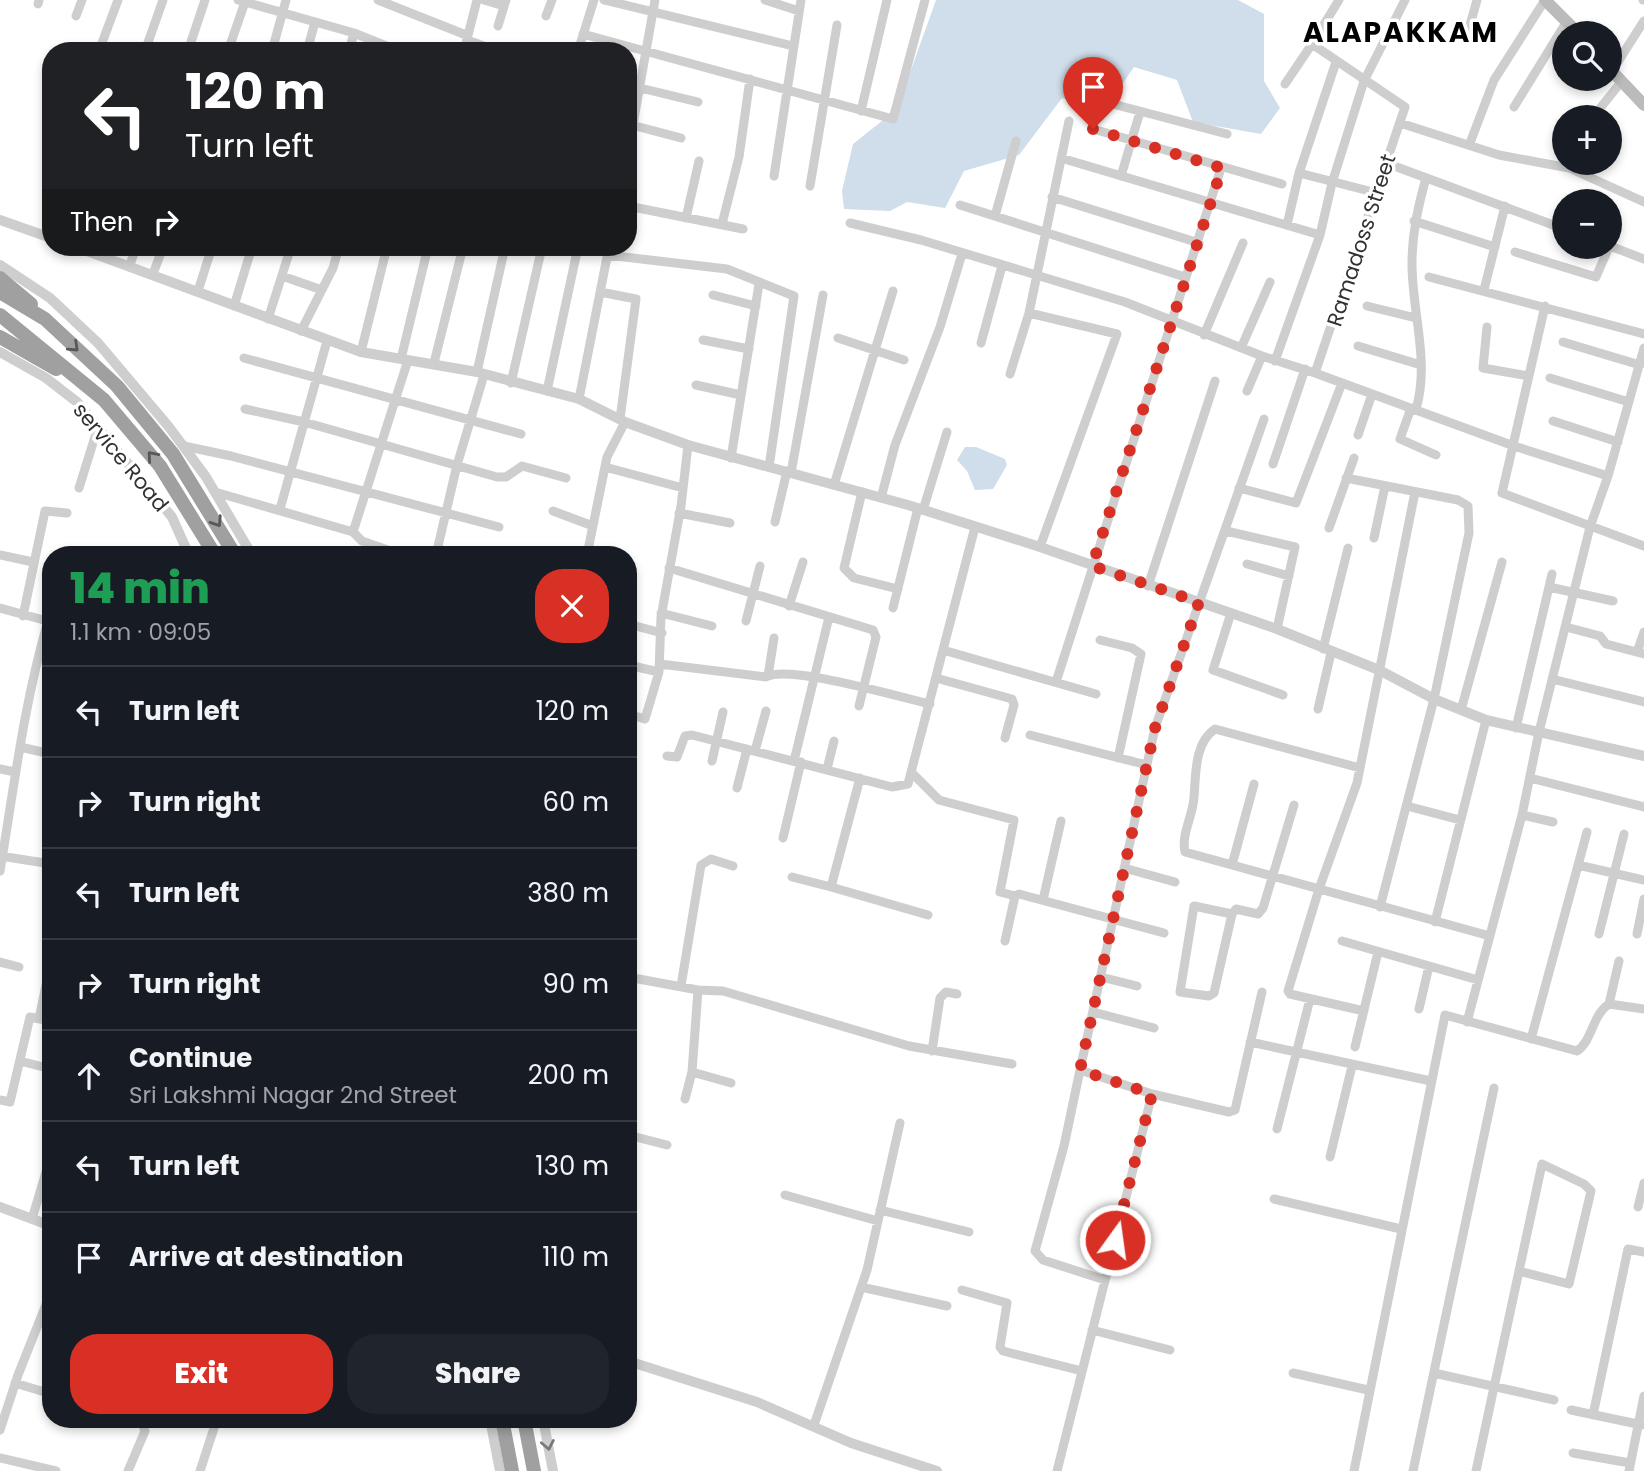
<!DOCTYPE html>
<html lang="en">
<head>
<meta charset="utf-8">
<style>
  :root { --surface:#171b24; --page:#20242c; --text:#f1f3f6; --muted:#9ea1a6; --line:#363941; --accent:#d93025 }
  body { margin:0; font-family:Poppins,sans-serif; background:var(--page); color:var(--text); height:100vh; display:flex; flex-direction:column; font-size:26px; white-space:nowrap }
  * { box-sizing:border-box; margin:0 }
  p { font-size:23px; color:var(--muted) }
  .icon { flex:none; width:38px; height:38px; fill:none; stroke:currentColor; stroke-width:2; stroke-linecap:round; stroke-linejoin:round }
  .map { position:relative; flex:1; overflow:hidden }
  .drawer { position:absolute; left:42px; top:546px; width:595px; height:882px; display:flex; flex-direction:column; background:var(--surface); border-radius:28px; box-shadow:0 4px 10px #0003 }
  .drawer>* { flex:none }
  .hud { position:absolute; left:42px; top:42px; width:595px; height:214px; border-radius:28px; box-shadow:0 4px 10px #0003; background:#202124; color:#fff; overflow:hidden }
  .tools { position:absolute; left:1552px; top:21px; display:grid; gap:14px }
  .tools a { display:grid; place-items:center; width:70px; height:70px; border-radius:50%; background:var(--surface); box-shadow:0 4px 10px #0003; font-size:35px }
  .pin { position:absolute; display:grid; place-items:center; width:60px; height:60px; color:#fff; margin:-72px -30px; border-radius:50% 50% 50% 0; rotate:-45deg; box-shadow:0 0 7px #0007 }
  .pin .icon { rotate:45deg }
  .me { position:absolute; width:77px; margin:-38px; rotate:14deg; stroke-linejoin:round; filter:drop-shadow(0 0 5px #0008) }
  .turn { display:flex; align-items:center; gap:24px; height:147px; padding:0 28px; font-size:32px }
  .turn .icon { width:91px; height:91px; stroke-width:2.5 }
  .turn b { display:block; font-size:49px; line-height:60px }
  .then { display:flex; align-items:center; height:66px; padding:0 28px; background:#0003; gap:14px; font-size:26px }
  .round { display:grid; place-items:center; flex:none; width:74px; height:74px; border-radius:28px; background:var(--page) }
  .headline { display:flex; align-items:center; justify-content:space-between; height:119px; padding:0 28px }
  h1 { font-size:42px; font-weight:800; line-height:52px; color:#1e9e55 }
  .action { display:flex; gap:14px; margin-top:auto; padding:14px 28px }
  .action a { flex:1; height:80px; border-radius:28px; background:var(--accent); color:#fff; font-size:28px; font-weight:800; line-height:80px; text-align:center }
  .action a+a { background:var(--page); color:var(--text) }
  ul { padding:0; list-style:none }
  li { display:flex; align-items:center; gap:21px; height:91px; padding:0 28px; border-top:2px solid var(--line) }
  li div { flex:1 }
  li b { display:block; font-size:26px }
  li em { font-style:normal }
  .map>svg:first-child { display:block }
</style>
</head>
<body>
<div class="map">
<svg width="1644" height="1471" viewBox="0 0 1644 1471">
  <rect width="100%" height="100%" fill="#fff"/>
  <path fill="#cfdeea" d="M936,0H1238L1264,14V81L1280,108L1261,134L1193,122L1177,80L1134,67L1106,108L1062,98L1019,155L964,171L945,208L907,202L890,211L844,209L842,191L853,144L897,109Z
    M965,447H976L1005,459L1007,465L993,489L975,490L967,471L957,460Z"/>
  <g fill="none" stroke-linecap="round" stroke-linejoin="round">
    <path stroke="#cecece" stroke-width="9" d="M238,0L354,33L399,51
      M378,0L466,35
      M484,0L504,6
      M604,0L793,46
      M765,0L799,11
      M1643,0H1644
      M38,4L39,0
      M76,16L82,0
      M546,16L552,0
      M498,26L506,0
      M583,34L893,119L925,0
      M1466,39L1477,0
      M467,40L498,51
      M99,51L118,0
      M145,51L163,0
      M188,51L205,0
      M228,51L245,2
      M272,51L286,0
      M307,51L315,22
      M349,51L354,33
      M464,51L477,0
      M578,51L594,0
      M1612,71L1644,21
      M1285,84L1312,44
      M628,85L698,102
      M1109,103L1227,134
      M1514,107L1567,21
      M861,111L887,0
      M1593,117L1622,81
      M1400,123L1499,155L1569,168L1644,202
      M628,124L681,138
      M1093,129L1282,184
      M1470,143L1494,80L1545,0
      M628,153L655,0
      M1061,158L1320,235
      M1386,163L1564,229
      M1299,173L1377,193
      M774,176L801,0
      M1121,176L1140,112
      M810,186L837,25
      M1052,197L1199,243
      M960,205L1185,277
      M628,206L743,229
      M995,216L1016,141
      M686,218L699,161
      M1414,221L1495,247
      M850,223L921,240L1125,302L1262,356L1315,373L1514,446L1608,476
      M722,224L739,157L750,79
      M1287,225L1299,173L1336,62
      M1610,246L1644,259
      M1515,252L1596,277L1609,247
      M607,255L727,269L794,296L769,467
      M130,265L136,247
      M153,274L163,247
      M282,276L322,290
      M1429,277L1644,334
      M1484,290L1505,206
      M198,291L212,247
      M600,292L636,299L620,419
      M713,295L756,306
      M234,306L252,247
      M1367,306L1416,318
      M1545,306L1502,493L1644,546
      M1029,313L1117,334L1040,547
      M268,319L291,247
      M1487,327L1483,368L1529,376
      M301,331L333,268L339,247
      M1204,335L1243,243
      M838,338L904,360
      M703,340L749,349
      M1563,342L1640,365
      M981,343L1002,266
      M1358,346L1421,365
      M1241,348L1270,282
      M361,352L387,247
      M244,358L521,434
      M401,359L428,247
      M1275,361L1320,235L1332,183L1364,81L1405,0
      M434,363L463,247
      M477,372L505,247
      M1315,373L1405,107L1312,44L1339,0
      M1010,374L1029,313L1069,121
      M1550,378L1629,402
      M511,383L542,247
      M696,385L741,395
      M547,391L578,247
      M1247,391L1262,356
      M579,399L609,247
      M1411,408L1400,439L1436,455
      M245,409L304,422L497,477H506L522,466L566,478
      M1416,409C1430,362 1412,312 1412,264C1412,233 1418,207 1426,178
      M1553,421L1618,442
      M1358,435L1372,394
      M184,446L231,456L499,527
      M731,458L759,284
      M1273,464L1305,369
      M605,467L683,488
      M791,473L823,295
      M1346,478L1458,500L1468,506L1469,533L1434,699L1380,907
      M834,485L893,291
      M79,488L98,427
      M1239,488L1296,503L1342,383
      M215,492L353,532L362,541L402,555
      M862,492L844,568L854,578L898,589
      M881,498L895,445L940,327L962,254
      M280,509L327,341
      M923,510L947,432
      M553,511L593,526
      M679,513L730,523
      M775,522L787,471
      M1329,528L1354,458
      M1226,531L1295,547L1277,629
      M353,532L408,360
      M1374,538L1385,486
      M0,555L33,562
      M436,555L457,465L484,375
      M587,555L607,457L625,422
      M1247,564L1289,576
      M669,568L873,630L876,637L859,706
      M1148,586L1215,381
      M1549,587L1613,601
      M789,606L803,562
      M0,608L51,622
      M893,608L918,508
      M661,613L712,626
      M1231,613L1213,670L1283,695
      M23,616L45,511L67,513
      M746,621L760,566
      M628,624L662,633
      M1566,627L1600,636L1606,644L1644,654
      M1100,640L1132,648L1141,654L1118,758
      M1323,649L1348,548
      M943,650L1096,694
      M1637,652L1644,632
      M660,664L766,677C788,664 899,697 930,704
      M628,665L659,672
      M768,676L774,638
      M936,678L1012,699L1014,705L1005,738
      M1552,679L1644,702
      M1056,682L1221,168
      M1318,709L1331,653
      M1461,710L1502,562
      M628,714L645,719L659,672L661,617L681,506L688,445
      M1516,728L1552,574
      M1030,735L1147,765
      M20,747L51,754
      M755,751L766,711
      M667,756L677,757L685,736L692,735L892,787L908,784L975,527
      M712,761L723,712
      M794,761L829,617
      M1360,768L1215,729C1194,743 1196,775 1194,797C1193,816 1181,834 1185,852L1490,936
      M0,769L15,772
      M827,769L834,741
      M912,773L939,800L1014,820L1000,892L1015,896
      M860,778L831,887L928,915
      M1530,778L1644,807
      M737,788L747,749
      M1407,806L1460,820
      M1522,815L1553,822
      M783,838L801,762
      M0,856L51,864
      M1232,865L1254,784
      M1578,865L1644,880
      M1124,868L1175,882
      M0,871C14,787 24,703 48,621
      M792,877L831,887
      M1043,900L1061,821
      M1232,914L1194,906L1180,992L1209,996L1214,993L1232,914L1236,909L1258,914L1263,908L1294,805
      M1435,922L1486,720
      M1599,934L1624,834
      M1637,934L1644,899
      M1005,941L1015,896L1019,894L1164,933
      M1342,941L1478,980
      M0,962L19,967
      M628,977L698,990L692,1072L685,1099
      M1101,977L1137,986
      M681,986L701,865L711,859L733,866
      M698,990L723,991L909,1046L1012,1064
      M1609,1004L1619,961
      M1419,1009L1429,966
      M1364,1011L1290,994L1288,991L1319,889L1357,783L1415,492
      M1093,1012L1154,1028
      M39,1019L51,961
      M1467,1022L1522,815L1539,732L1590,527L1608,476L1644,348
      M1531,1039L1587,832
      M1250,1042L1431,1081
      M1355,1047L1378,952
      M932,1051L940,998L946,992L957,994
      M20,1061L51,1069
      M1080,1070L1064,1146L1035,1251L1043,1260L1105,1280
      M692,1072L731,1083
      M1152,1094L1229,1112L1235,1110L1262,992
      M0,1100L10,1102L30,1017L51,1021
      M1277,1129L1310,999
      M628,1135L667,1145
      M1330,1157L1352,1066
      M785,1195L878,1221
      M1274,1199L1401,1229
      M1638,1207L1644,1183
      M880,1210L969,1232
      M32,1219L51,1155
      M861,1287L947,1306
      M962,1290L1007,1303L1000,1347L1003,1351L1082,1371
      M1092,1330L1170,1350
      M1293,1373L1368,1390
      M1434,1373L1554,1400
      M15,1383L51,1394
      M1571,1410L1642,1425
      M1593,1415L1628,1249L1644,1252
      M814,1425L867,1270L900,1123
      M0,1430L18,1375L51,1292
      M1573,1453L1630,1463
      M0,1458L56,1471
      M128,1471L145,1431L140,1419
      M200,1471L217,1419
      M1057,1471L1152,1094L1080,1070L1155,728L1264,419
      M1354,1471L1445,1015L1577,1051C1593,1040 1592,1015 1609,1004L1644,1009
      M1413,1471L1494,1088
      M1476,1471L1542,1164L1584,1184L1591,1191L1569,1284L1519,1271
      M1629,1471L1644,1396"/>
    <path stroke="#cecece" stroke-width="10" d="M0,220L51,238
      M76,247L361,352L477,372L579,399L625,422L688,445L908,505L1040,547L1277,629L1379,670L1434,699L1486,720L1644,756
      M0,265L50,298L98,343L169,427L206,477L252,555
      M0,352L46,378L77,402L172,517L189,555
      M0,1207L51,1226
      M628,1361L757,1402L851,1443L937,1471
      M490,1419L500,1471
      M543,1419L553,1471"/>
    <path stroke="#bbb" stroke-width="12" d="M1545,0L1578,33
      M1610,69L1644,105"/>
    <path stroke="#a0a0a0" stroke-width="14" d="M0,278L31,304
      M0,292L45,319L117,386L173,454L235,555
      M0,315L104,400L160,466L215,555
      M0,337L56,369
      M502,1419L512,1471
      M524,1419L534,1471"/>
  </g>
  <defs><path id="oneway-chevron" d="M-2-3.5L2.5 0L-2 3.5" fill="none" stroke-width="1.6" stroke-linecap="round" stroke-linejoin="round" transform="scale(1.75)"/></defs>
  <g stroke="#585858">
    <use href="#oneway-chevron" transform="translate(74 347) rotate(43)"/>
    <use href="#oneway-chevron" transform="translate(152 456) rotate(-131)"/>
    <use href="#oneway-chevron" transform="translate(217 522) rotate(57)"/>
  </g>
  <use stroke="#787878" href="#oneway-chevron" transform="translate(548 1445) rotate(79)"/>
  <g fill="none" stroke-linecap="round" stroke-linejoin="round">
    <path stroke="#d93025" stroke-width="12" stroke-dasharray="0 21.6" d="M1093,129L1222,168L1092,566L1199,602L1155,728L1080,1070L1152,1094L1115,1240"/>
  </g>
  <g text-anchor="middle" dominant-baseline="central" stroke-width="7" stroke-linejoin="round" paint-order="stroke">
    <g font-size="21" fill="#313131" stroke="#fff">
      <text transform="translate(1361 240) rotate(-72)">Ramadoss Street</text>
      <text transform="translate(121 457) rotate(50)">service Road</text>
    </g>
    <g font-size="28" font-weight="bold" letter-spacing="2" fill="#000" stroke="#fff">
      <text x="1401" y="32">ALAPAKKAM</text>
    </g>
  </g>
</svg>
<div class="tools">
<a><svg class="icon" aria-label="search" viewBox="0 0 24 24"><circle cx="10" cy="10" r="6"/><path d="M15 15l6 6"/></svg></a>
<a>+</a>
<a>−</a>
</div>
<div class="pin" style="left:1093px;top:129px;background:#d93025"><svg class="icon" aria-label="arrive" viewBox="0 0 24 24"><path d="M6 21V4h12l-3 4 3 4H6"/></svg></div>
<svg class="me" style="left:1115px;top:1240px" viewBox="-20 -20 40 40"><circle r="17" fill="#d93025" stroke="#fff" stroke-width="3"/><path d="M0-11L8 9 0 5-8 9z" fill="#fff"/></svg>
<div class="hud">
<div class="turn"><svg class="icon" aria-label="left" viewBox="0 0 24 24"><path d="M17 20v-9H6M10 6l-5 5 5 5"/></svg><div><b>120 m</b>Turn left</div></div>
<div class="then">Then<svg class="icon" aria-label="right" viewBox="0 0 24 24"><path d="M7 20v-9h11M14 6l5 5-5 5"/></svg></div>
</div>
<section class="drawer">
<div class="headline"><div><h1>14 min</h1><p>1.1 km · 09:05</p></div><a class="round" style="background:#d93025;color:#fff"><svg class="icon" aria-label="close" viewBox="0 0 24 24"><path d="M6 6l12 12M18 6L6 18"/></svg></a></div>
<ul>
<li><svg class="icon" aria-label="left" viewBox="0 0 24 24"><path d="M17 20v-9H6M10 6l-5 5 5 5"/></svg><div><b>Turn left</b></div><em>120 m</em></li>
<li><svg class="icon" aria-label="right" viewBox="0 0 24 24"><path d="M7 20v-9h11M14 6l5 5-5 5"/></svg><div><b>Turn right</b></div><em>60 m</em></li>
<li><svg class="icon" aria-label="left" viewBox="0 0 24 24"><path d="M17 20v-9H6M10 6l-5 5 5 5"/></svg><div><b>Turn left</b></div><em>380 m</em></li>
<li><svg class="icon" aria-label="right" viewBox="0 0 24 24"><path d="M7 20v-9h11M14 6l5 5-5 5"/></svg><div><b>Turn right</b></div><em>90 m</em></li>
<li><svg class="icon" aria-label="ahead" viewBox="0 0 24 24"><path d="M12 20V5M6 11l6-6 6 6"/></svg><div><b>Continue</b><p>Sri Lakshmi Nagar 2nd Street</p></div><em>200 m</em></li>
<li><svg class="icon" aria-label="left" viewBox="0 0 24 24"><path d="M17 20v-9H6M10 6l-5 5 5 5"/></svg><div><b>Turn left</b></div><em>130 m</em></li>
<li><svg class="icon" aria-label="arrive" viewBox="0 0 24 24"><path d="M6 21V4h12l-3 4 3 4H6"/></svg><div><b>Arrive at destination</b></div><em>110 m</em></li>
</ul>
<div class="action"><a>Exit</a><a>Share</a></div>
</section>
</div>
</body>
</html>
